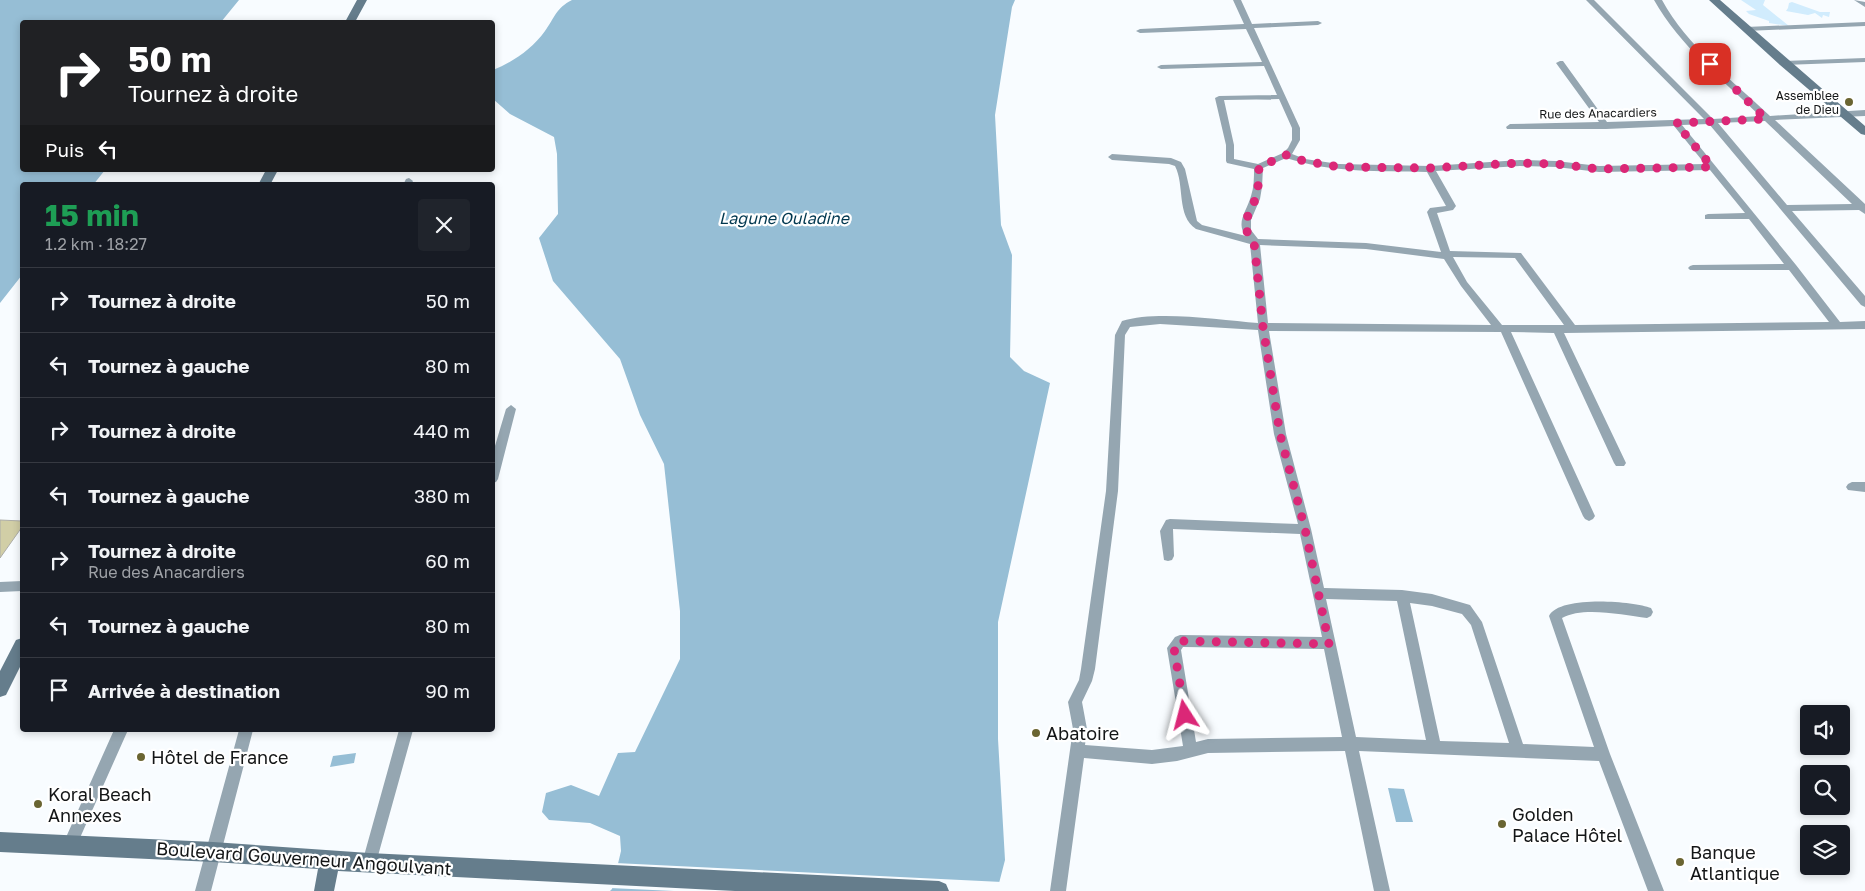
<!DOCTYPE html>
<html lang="fr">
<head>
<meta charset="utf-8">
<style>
  :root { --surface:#171b24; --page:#20242c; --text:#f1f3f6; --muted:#9ea1a6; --line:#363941 }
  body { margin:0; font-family:"Golos Text",sans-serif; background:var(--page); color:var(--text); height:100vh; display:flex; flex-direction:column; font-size:19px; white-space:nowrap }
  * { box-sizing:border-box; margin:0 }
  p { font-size:16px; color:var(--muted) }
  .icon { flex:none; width:28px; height:28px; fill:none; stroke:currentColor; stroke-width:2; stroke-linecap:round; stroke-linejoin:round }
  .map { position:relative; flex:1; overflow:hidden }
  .drawer { position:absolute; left:20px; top:182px; width:475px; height:550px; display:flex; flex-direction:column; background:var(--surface); border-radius:5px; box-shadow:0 2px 8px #0003 }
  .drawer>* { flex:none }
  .banner { position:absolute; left:20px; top:20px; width:475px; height:152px; border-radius:5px; box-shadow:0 2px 8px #0003; background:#202124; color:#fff; overflow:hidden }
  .tools { position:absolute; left:1800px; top:705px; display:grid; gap:10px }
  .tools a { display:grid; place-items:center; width:50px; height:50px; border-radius:5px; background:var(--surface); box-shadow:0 2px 8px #0003; font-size:25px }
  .pin { position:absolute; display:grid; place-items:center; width:42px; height:42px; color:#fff; margin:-21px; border-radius:10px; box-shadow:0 2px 8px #0006 }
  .me { position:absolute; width:55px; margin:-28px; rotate:351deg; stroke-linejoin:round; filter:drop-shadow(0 0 4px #0008) }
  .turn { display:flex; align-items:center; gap:18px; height:105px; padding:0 25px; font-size:22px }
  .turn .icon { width:65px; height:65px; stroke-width:2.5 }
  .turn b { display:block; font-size:35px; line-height:42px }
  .then { display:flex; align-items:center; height:48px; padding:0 25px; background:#0003; gap:10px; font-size:19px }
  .round { display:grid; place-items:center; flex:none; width:52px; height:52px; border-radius:5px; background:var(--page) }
  .summary { display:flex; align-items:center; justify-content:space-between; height:85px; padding:0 25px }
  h1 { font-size:30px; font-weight:700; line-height:38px; color:#1e9e55 }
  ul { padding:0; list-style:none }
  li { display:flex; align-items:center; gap:15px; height:65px; padding:0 25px; border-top:1px solid var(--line) }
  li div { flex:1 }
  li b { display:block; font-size:19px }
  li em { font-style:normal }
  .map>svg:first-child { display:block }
</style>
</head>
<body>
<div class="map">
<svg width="1865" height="891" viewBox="0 0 1865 891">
  <rect width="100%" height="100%" fill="#f8fcff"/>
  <path fill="#d1ecfd" d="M1741,0H1765L1763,5L1789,26L1769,23V21L1749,14L1746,11L1756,10Z
    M1792,2L1820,12H1830L1829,17L1823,15L1822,18L1815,13L1808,15L1786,11L1788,8L1789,3Z"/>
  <path fill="#96bed5" d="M0,0H239L221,22H22V170H105L93,185H22V275L0,303Z
    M572,0H1015L1012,7L995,115L1001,225L1012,255L1010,357L1024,371L1050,383L998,622V739L1005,860L997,891H610L612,889L621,851L620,836L590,823L549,820L542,812L546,793L571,785L599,796L618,753L635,752L680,659V611L664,464L640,415L620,359L553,281L539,238L558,214L557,154L554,137L510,114L493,99V70C513,62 532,49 545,31C555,17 556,8 572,0Z
    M356,753L354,763L330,767L333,756Z
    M1388,788L1404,789L1413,822H1396Z"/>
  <path fill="#f8fcff" d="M615,863L1002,882L1000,891H674L610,888Z"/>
  <path fill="#d1cea6" stroke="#acaca7" d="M0,520L22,521V527L0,558Z"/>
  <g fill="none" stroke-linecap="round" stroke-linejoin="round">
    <path fill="#95a6b1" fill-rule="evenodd" d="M1233,0H1241L1252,24L1318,21L1322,23L1318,25L1254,28L1300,128V140L1292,154L1305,159L1339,164L1430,166L1520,160L1556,161L1599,166L1705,164L1674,126L1606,129H1507L1506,127L1510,124L1599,122L1556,63L1560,61H1563L1607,122L1704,119L1586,0H1594L1713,119L1760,116C1723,80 1680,46 1654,0H1662C1687,46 1732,80 1770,116L1865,110V116L1775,120L1865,204V214L1859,210L1792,211L1865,296V307L1861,305L1709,124L1682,125L1796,265L1840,322L1865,321V329L1564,333L1626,463L1624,466H1616L1614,463L1554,333L1511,332L1595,516L1593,519L1589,521L1585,519L1583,516L1501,332L1269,331L1286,434L1311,529L1324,588L1402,590L1432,594L1470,605L1482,622L1523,744L1594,747L1549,616C1559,595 1633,601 1651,608L1653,612L1651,616L1647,618C1623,615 1583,606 1562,618L1610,754L1664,891H1648L1599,761L1359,751L1390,891H1374L1345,751L1208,753L1177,761L1152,764L1084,758L1066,891H1050L1073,729L1068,702L1079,680L1081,669L1106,491L1115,335L1122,321C1157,310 1220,320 1258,323L1250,244L1196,229C1176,216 1185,185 1175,166L1169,164L1112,160L1108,157L1112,154L1171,158L1181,162L1185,169L1197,221L1202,225L1246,236C1235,223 1247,211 1251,196C1254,187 1254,178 1254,169L1227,163L1226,161V145L1215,98L1219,96L1277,95L1264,66L1161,69L1157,67L1161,65L1262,62L1246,29L1140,33L1136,31L1140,29L1244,24ZM1279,99L1292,128V140L1288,148L1283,153L1258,164L1234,159V145L1224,100ZM1765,121L1852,204L1787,205L1718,123ZM1286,158C1332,173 1380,171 1427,172L1446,206L1430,208L1427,212L1441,252L1366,243L1258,239L1251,230V220L1260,199L1262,187L1263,168ZM1520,166L1556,167L1599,172L1710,170L1745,213L1708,214L1705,215V219H1749L1784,264L1693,265L1690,266L1688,268L1690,270H1789L1829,322L1575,325L1521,253L1450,251L1437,213L1453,210L1456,206L1436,171ZM1260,245L1366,249L1444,259L1461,286L1491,325L1268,323ZM1453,257L1515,258L1564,325H1502L1467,282ZM1160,324L1258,330L1274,434L1298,524L1170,519L1166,520L1160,531L1164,560L1168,561L1172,560L1174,556L1173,529L1300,534L1322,637L1180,635L1175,637L1167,648L1183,746L1152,750L1085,745L1087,729L1082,702L1092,681L1095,669L1118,491L1125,335L1130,327ZM1326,599L1397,601L1426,740L1356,737ZM1410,603L1432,606L1462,614L1471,625L1509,743L1440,741ZM1183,647L1324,649L1342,737L1208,739L1196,742L1181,650Z
      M1854,0L1865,2V7Z
      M1865,22V26L1746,31L1742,29L1746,27Z
      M1865,58V62L1784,65L1780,63L1784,61Z
      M409,178L413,181L411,185H403L406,179Z
      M511,405L516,409L498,479L496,482L492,483V456L506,409Z
      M1852,482H1865V492L1848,490L1846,487L1848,484Z
      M22,581V591L0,592V582Z
      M114,730H128L75,849L70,851L65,849L63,844Z
      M239,730H253L211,891H195Z
      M399,730H413L376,863L374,868L369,870L364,868L362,863Z"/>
    <path fill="#657d8c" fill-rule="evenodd" d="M357,0H367L355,22H345Z
      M1709,0H1720L1865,126V135L1861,134L1780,65Z
      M266,170H278L270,185H258Z
      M22,638V663L6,695L0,697V671L16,640Z
      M0,832L213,842L369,853L939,881L946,884L949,891H735L338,871L334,891H314L318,869L213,862L0,852Z"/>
  </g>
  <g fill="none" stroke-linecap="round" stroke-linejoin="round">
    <path stroke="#db2777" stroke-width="9" stroke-dasharray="0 16.2" d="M1185,715L1174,648L1180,641L1329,644L1305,529L1280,434L1263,327L1254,242L1246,230V220L1255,200L1258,187L1259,167L1286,155L1304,161L1339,167L1430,168L1520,163L1556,164L1599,169L1712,167L1676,123L1766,119L1710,64"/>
  </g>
  <g fill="#6a6532" stroke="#fff" stroke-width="2">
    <circle cx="1849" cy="102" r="5"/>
    <circle cx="1036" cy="733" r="5"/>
    <circle cx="141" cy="757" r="5"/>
    <circle cx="38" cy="804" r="5"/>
    <circle cx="1502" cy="824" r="5"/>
    <circle cx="1680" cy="862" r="5"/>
  </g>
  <g text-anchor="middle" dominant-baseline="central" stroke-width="4.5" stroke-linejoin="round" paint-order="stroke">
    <g font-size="12" fill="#141617" stroke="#fff" text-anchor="end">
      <text x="1839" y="95">Assemblee<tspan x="1839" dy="14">de Dieu</tspan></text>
    </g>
    <g font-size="12" fill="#141617" stroke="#fff">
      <text transform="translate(1598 113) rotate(-1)">Rue des Anacardiers</text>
    </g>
    <g font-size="16" font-style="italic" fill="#00374f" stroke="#fff">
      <text x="784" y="218">Lagune Ouladine</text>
    </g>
    <g font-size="18" fill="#141617" stroke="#fff" text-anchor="start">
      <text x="1046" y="733">Abatoire</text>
      <text x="151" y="757">Hôtel de France</text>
      <text x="48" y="794">Koral Beach<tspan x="48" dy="21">Annexes</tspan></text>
      <text x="1512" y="814">Golden<tspan x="1512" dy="21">Palace Hôtel</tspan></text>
      <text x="1690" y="852">Banque<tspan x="1690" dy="21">Atlantique</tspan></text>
    </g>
    <g font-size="18" fill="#141617" stroke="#fff">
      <text transform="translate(304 858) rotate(4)">Boulevard Gouverneur Angoulvant</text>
    </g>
  </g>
</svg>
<div class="tools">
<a><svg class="icon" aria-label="sound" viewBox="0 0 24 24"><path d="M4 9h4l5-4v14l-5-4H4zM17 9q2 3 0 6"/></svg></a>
<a><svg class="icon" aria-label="search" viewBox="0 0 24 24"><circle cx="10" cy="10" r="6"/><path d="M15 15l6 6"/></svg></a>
<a><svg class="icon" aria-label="layers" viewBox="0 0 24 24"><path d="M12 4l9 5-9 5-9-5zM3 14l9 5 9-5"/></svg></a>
</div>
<div class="pin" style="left:1710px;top:64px;background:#d93025"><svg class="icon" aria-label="arrive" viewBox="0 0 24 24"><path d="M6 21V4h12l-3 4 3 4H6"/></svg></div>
<svg class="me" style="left:1185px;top:715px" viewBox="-20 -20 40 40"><path d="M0-17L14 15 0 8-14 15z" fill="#db2777" stroke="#fff" stroke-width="4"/></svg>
<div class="banner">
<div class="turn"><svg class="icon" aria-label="right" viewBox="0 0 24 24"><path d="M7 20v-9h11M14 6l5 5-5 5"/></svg><div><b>50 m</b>Tournez à droite</div></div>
<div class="then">Puis<svg class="icon" aria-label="left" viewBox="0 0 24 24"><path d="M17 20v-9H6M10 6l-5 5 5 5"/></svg></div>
</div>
<section class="drawer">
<div class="summary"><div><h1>15 min</h1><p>1.2 km · 18:27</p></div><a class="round"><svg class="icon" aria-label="close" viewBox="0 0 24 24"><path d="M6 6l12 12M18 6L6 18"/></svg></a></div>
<ul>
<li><svg class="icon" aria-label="right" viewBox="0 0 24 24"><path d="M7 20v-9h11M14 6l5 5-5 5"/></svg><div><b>Tournez à droite</b></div><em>50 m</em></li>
<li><svg class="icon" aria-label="left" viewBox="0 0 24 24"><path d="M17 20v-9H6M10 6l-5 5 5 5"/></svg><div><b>Tournez à gauche</b></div><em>80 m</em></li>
<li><svg class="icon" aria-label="right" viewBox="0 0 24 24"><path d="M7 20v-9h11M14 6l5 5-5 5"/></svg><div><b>Tournez à droite</b></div><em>440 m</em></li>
<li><svg class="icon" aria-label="left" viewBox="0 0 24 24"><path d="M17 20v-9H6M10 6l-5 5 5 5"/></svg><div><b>Tournez à gauche</b></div><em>380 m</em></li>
<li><svg class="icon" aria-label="right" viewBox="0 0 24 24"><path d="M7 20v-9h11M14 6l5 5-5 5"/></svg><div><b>Tournez à droite</b><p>Rue des Anacardiers</p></div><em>60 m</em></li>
<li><svg class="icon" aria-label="left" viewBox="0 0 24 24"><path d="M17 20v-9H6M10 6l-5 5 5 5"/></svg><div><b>Tournez à gauche</b></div><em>80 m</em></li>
<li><svg class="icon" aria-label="arrive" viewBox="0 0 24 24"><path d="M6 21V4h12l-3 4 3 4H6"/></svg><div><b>Arrivée à destination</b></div><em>90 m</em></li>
</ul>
</section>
</div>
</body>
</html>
